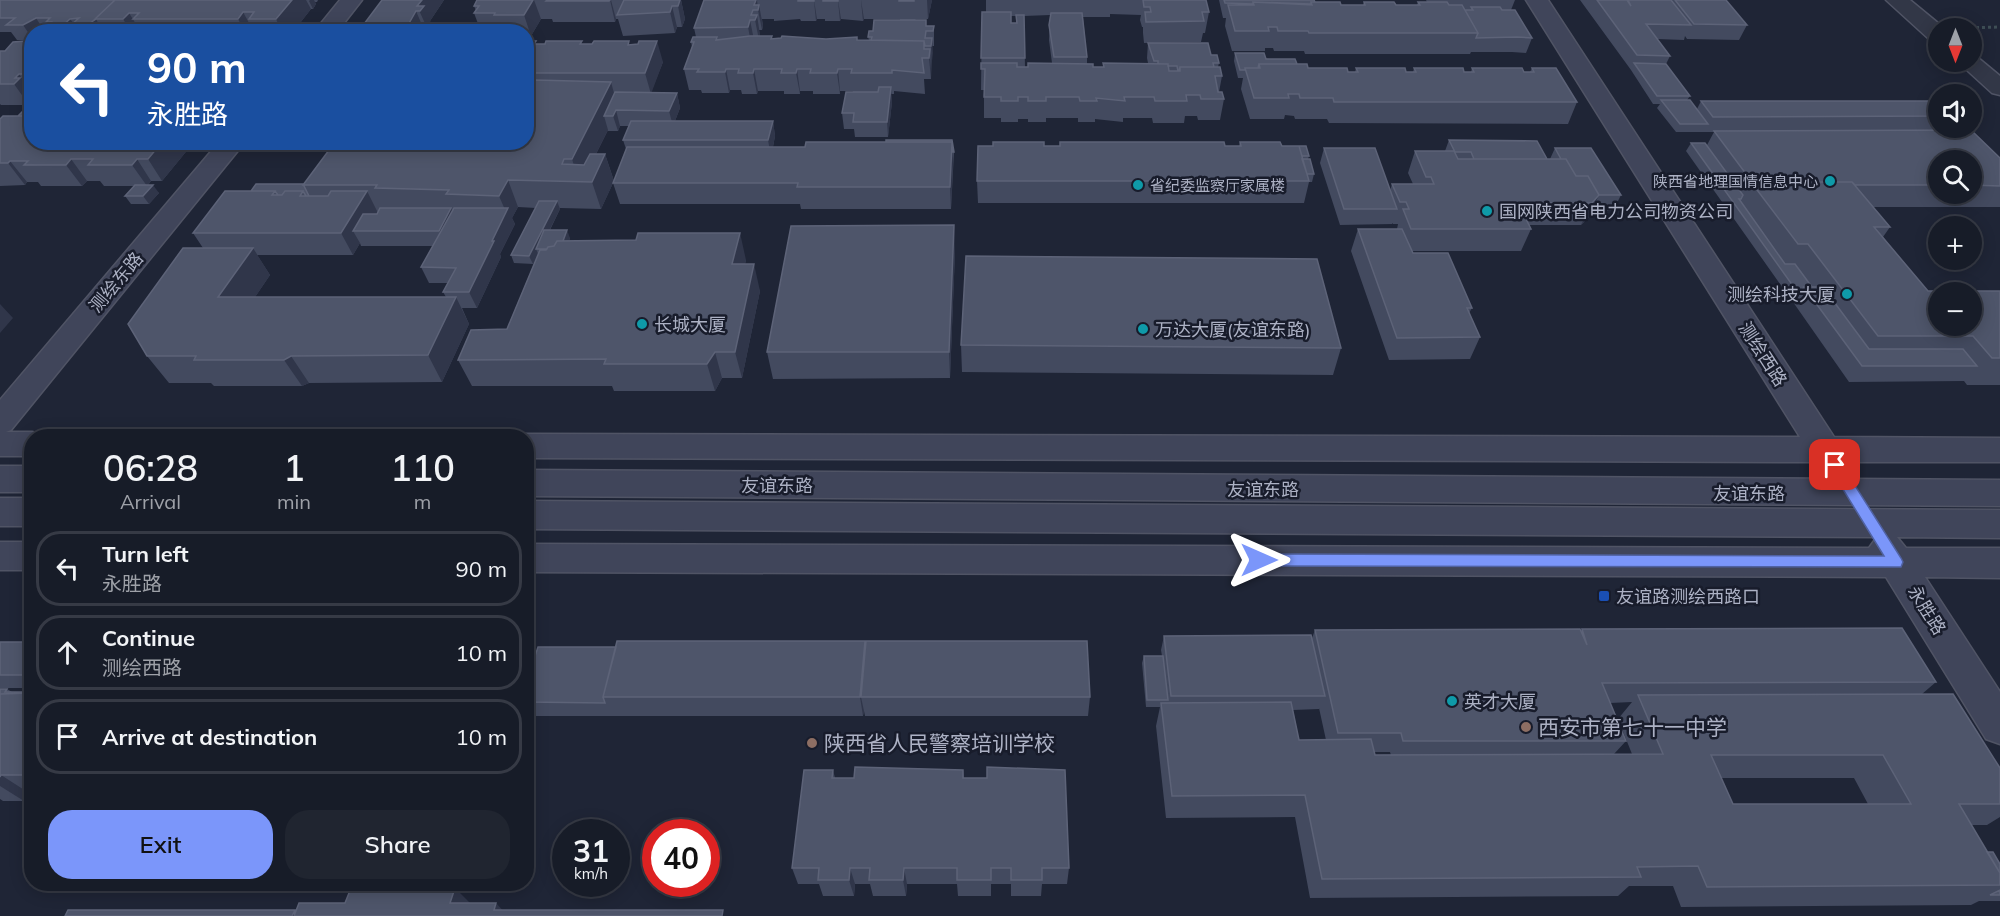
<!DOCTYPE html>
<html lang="en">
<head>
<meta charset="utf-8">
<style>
  :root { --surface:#171c28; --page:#202530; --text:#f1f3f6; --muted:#9ea1a8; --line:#363a45; --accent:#7b96fa }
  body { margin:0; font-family:Mulish,"Noto Sans SC",sans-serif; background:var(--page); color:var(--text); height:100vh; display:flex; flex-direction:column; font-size:22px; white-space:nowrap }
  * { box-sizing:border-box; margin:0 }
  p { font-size:20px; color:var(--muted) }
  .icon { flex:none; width:33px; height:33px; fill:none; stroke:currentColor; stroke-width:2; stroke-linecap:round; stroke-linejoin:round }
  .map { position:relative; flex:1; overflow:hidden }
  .side { position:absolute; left:24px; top:429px; width:510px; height:462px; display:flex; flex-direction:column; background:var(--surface); border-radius:24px; box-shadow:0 3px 15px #0003,0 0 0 2px var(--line) }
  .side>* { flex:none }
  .hud { position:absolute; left:24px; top:24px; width:510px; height:126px; border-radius:24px; box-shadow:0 3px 15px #0003,0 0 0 2px var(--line); background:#1a4fa0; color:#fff; overflow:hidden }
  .needle { width:39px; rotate:180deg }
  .tools { position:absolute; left:1928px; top:18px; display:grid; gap:12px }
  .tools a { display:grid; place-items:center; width:54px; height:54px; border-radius:50%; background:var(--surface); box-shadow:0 3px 15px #0003,0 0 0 2px var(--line); font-size:30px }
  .speed { position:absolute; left:552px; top:819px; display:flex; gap:12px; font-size:30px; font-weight:700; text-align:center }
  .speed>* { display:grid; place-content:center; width:78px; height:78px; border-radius:50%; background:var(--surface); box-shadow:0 3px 15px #0003,0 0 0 2px var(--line); line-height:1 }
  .speed small { font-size:15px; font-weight:400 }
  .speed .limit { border:9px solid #d22; background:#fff; color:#111 }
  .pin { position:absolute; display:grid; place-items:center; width:51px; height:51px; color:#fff; margin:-26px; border-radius:12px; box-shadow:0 3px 9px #0006 }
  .me { position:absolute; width:66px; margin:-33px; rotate:90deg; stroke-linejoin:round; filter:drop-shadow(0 0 4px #0008) }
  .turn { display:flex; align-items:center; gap:21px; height:126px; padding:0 24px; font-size:27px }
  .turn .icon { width:78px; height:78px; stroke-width:2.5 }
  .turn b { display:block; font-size:42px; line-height:51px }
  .eta { display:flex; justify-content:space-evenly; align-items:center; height:102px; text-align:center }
  .eta b { font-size:36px; font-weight:600; line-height:42px }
  .cta { display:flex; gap:12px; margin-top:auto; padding:12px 24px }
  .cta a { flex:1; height:69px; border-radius:24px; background:var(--accent); color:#111; font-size:24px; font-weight:600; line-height:69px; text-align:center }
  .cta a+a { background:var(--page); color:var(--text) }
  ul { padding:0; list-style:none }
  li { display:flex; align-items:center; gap:18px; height:75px; margin:0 12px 9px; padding:0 12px; border:3px solid var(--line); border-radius:24px }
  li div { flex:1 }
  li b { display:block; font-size:22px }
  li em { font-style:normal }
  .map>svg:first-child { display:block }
</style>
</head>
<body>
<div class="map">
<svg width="2000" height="916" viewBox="0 0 2000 916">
  <rect width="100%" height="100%" fill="#1f2536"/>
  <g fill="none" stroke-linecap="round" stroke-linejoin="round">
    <g stroke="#505465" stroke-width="3">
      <path id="street" d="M1886,0H1910L1944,28H1938V42L1930,40Z
        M1971,56L1977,57L2000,76V95L1992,93L1958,62H1971Z"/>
    </g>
    <g stroke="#505465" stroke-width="3">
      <path id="secondary" d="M340,0H362L337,32H314Z
        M1526,0H1548L1834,437L2000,438V462H1849L1852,466L1847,475L1835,479L1823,475L1815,462L526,458V436H517L526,434L1800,437Z
        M219,142H245L11,430L6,432H32L44,435L32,436V456H0V400Z
        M0,466H32V492H0Z
        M526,470L2000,480V506L526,496Z
        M0,498H32V526H0Z
        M526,501L2000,510V538L1897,537L1906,548H2000V578L1925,577L2000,692V744L1986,739L1886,577L526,572V544L1869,548L1877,537L526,529Z
        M0,542H32V570H0Z"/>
    </g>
    <path stroke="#3e4e55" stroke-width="3" stroke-dasharray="3 3" stroke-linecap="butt" d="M1964,28L2000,27"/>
    <use href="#street" fill="#323747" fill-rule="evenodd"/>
    <use href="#secondary" fill="#40455a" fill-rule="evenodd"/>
  </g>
  <path fill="#434a5f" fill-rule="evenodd" d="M0,0H318L317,2H315L316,4L313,9H311L293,32H32V40H17L11,32H0Z
    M382,0H444L430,21L432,27L429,32H358Z
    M477,0H681L685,19L682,27H677L675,33L623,36L618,19H616L615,22H553L552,19H541L531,36H526V32H469L480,29L474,13L476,11L474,6Z
    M704,0H932L928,19H916L915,20L926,26H934V46H932L931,79H924L925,94L894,91V94H891L892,102L888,137H855L854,129H844L842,113L853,91H840V94H813V91H800V94H784V91H758L757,94H742L741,90H730L729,93H702L701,90H689L684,69L692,47L691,42L696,37L694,28ZM762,19H774V21L800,19L801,21H816L817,19H825V21H840L841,19L863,21L864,19H900V20L873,31L868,37L869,40H858L773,39L760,36L759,30H762L763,26Z
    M986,0H1206L1209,12L1205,33H1203L1201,42L1144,43L1143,33V27H1142L1140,20L1141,15L1110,14V17H1083L1087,57V64L1093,67H1103V63H1148L1147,58L1148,43L1211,55L1219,63L1218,67L1222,76L1219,92L1224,99L1220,120H1198L1197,116H1185L1184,123H1153L1152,118H1123V122L1095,119V122H1078V118H1046V122H1028V119H1018V122H1001V118H984V90H981L982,12H986ZM1050,15L1049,40L1052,63L1025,67L1024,16ZM1011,16H1016V23H1011Z
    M1219,0H1314L1315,2L1341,5H1363L1364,2L1396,5H1417L1418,2H1427L1426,0H1515L1511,10L1532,38L1526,53L1512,52H1471L1470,54H1305L1304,51H1274L1273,48H1265V51H1232L1225,26L1226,18H1223Z
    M1580,0H1726L1747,25L1739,40L1687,39L1685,36L1684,40L1657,39L1670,56L1666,64L1690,96L1687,100L1697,109L1701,101L1938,108L1939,128L1937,130L2000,158V207H1873L1890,227L1883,237L1928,291H2000V385H1967L1964,381L1849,382L1793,302L1794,301H1792L1686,151L1691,143L1707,145L1714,132H1676L1657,108L1660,104H1653L1631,70ZM1938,160H1971V194H1938Z
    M32,41V142H194L162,181H151L148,185L159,193L149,204H131L125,196L134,186H104L100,181H87L82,186H41L38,182H27L25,185L0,186V119L18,116L28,105H1L0,104V51H5Z
    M526,41L537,44L630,45L663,62L651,92L677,93L680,108L675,121H773L775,136L773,147L954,152L951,209H801L800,204H620L613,183L601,209L560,208V209L550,230L570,238L569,241L746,260L745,264L760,291L742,378H722L715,391H614L612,386H472L458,360L507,329L538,254L533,264L514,263L511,255L536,208L518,207L512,218L515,224L500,254L501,257L477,308H462L469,324L442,382L309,383L302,386H214L211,383H169L147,356L203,248L193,233L251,191L303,184L344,146L526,142ZM620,126H629L623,140L626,149L614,181L605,154H596L608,130V131H618ZM360,243L361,246H433L421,267L429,283H448L443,292L446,297H255L270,275L257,255H353Z
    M1235,53L1297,64L1308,68L1348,72H1355L1356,68L1406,72H1413L1414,68L1464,72H1471L1472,68L1524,72H1530L1532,68L1577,102L1568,124L1329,123L1327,119H1295L1294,116L1285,115L1284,119H1250L1241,89L1243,78H1238L1234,61Z
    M1449,140L1547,159H1550L1555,148L1621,195L1613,211H1592L1589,217L1581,225H1529L1531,229L1521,251H1412L1413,253L1472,308L1469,313L1480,337L1470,359L1389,360L1351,251L1358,229H1397L1398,224H1393L1392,223V224L1340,225L1320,163L1324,148L1390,191L1392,184H1413L1408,173L1415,151H1445Z
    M1240,142L1282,146L1309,156L1308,159L1314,174L1312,182H1309L1304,203H978L977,181L1044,146H1239Z
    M955,252L950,378L773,379L767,352Z
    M961,345L1341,348L1333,375L962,372Z
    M1582,629L1936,682L1922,694L2000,768V817L1987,825H1971L1987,852L2000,864V901H1979L1971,905L1681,907L1673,886H1629L1618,896L1310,898L1295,817L1166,818L1156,726L1160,707H1146L1142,663L1144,656H1162L1161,650L1164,636L1312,638L1315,630L1581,631ZM1632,702L1618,719L1632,754H1614L1626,741L1610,703ZM1319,708L1326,740H1299L1293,710L1319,709ZM1374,752H1390L1391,755H1375ZM1721,778H1854L1868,804H1733Z
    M865,641L866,646L1090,697L1088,716H865L864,711L863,716H530L526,711V684L616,647Z
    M0,642H32V688H0Z
    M0,689H7L12,692L32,693V793H29L24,801H3L0,799Z
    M833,770L835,778H854L963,770L964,778L1069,868L1067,884H1042L1041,896H1011V884H991V896H958L957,884H907L906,896H873L870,884H855L854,896H823L819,884H798L792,868Z"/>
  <path fill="#30364a" d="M292,0H306L311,9L293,32H282L276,19Z
    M310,0H314L316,4L313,9L309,1Z
    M422,0H444L430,21L432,27L429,32L417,6Z
    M533,0H534L541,19L531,36L524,15Z
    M610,0H611L616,19L615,22Z
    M669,0H681L685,19L682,27L678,6H672L677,27L675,33L670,12Z
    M756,0H757L758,9L759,5L763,26L762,30L758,10L754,5Z
    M814,0L817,19L816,21L814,1Z
    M838,0L841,19L840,21L838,1Z
    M861,0L864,19L863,21L861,1Z
    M927,0H932L928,19Z
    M416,11L425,32H404Z
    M243,12L254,32H245L238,19Z
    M129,13L141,32H131L123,19Z
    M757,15L760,35L759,40L755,20Z
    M36,18L45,32H32V38L23,25Z
    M70,19L75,25H71L76,32H67L63,25Z
    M96,19L103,32H91L87,25Z
    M750,20L754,40L752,48L748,27Z
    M518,26L521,32H515Z
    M932,38L933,53L932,61L931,46Z
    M657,41L663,62L651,94L645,73Z
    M930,49L931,70V79L929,58Z
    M726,69L730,90L729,93L725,72Z
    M754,69L758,91L757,94L753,73Z
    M797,69L800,91V94L796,73Z
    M838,69L840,91V94L837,73Z
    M19,74L32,93V103L29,105L14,84L15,78Z
    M611,82L618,108L616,110L620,126L618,131L613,116H604L608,130L582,182H579L572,159Z
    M891,87L892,102L888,137L887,122Z
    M677,93L680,108L673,126L669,111Z
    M32,107V121L20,119Z
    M773,121L775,136L771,156L768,140Z
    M162,142H194L162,181L148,159Z
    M952,142L953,163L951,209L950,187Z
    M605,154L614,181L601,209L592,182Z
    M71,159L87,181L82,186L66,165Z
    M137,159L151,181L147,186L132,165Z
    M10,161L27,182L25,185L8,163Z
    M508,180L518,207L512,218L515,224L500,254L501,257L477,308L469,292L492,241L506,212L499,196Z
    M153,185L159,193L149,204L143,196Z
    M367,191L378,213L353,231L360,243L353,255L341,233Z
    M1599,195L1589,217L1581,225L1592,203Z
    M557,201L560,209L540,249H536L538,254L533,264L529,256Z
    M451,208L458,224L446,246L439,231Z
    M954,225L955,252L950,378L949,352Z
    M567,230L570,238L562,257L559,249Z
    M740,233L746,260L739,291L732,264Z
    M253,248L270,275L237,324L218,297Z
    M754,264L760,291L742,378L735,352Z
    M456,297L469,324L442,382L428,355Z
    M0,304L13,318L0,333Z
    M715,352L722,378L715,391L707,364Z
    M291,356L309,383L302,386L284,360Z
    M865,641L868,661L861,697L864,711L863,716L860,697Z
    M1,775L29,793L24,801L0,786V777Z
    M850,868L855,884L854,896L849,880Z
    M904,868L907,884L906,896L903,880Z
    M455,888L471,904L450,903Z
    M496,903L508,916L494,910Z"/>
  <path fill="#4e556a" stroke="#5d6378" stroke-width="1.5" fill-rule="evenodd" d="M0,0H115L95,19H96L87,25H71L79,18L70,19L63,25H47L51,22H46L50,18H36L23,25H6L15,18H0Z
    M115,0H292L276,19H249L254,12H243L238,19H133L139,13H129L123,19H95Z
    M382,0H422L417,6H424L420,11H416L404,32H358Z
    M477,0H533L524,15H494L495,13H474L479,6H474Z
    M547,0H610L609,1H546Z
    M624,0H680L678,6H672L670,12L617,15Z
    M704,0H756L754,5H759L758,10H753L751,15H757L755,20H750L748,27L694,28Z
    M798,0H814V1H798Z
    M823,0H838V1H823Z
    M899,0H914V1H899Z
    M1143,0H1206L1209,12H1202L1204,21L1146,22L1145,12H1151L1150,7H1144Z
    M1224,0H1314L1315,2H1311V4L1253,2V4L1225,3Z
    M1597,0H1627L1631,6L1628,0H1671L1691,25L1646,24L1670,56L1637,55Z
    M1675,0H1726L1747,25L1694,24Z
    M1253,2L1312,5L1311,2H1340L1341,5H1365L1364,2H1394L1396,5H1420L1418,2H1447L1449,5H1462L1478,33H1309L1308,31H1278L1277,27H1268L1269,31H1235L1228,5H1254Z
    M1471,7H1500L1502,10H1515L1532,38L1517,37L1476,38L1478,33L1465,10H1473Z
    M982,12H1011V23H1017L1016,15H1024L1025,58H981Z
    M1051,13H1082L1087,57H1054L1049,25Z
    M874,20H926V26H934L933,31H926L925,38H932L931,46H925L924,41L871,40L872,37H868L869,31H873Z
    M487,26H518L515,32H469L470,29H485Z
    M750,36H772L771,39L781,38L782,36L826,39L857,37V40L924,41V49H930L929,58H922L924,73L892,70V73H851L852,69H838L837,73H810L811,69H797L796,73H781L782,69H754L753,73H738L739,69H726L725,72H697L699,69H684L694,42H691L693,37H717L716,40Z
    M26,41H32V71L28,74H19L15,78H20L14,84H0V51H5L13,42Z
    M526,41H536L534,44H545L546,41H582L580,44H592L594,41H629L628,45L638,44L639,41H657L645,73H526Z
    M1148,43H1208L1211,55H1217L1219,63H1213L1214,67H1180L1179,71H1178L1177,66H1168V64H1158V61H1154Z
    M1235,53H1264L1266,59H1295L1297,64H1259L1258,68H1245V70H1240Z
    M981,63H1017V67H1028V63L1093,64V67H1104L1103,63L1168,64L1169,71H1180V67H1220L1222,76H1215L1218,92H1222L1224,99H1201L1200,95H1186L1187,101H1155L1154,97H1124L1125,101L1096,98L1097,101H1080L1079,97H1046V101H1028V97H1018V101H1001V97H984L985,69H981Z
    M1634,63L1666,64L1690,96H1657Z
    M1259,64H1307L1308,68H1347L1348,72H1358L1356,68H1405L1406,72H1416L1414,68H1463L1464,72H1474L1472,68H1522L1524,72H1534L1532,68H1556L1577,102H1334L1333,98H1300L1299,94H1288L1289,98H1254L1245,68H1260Z
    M32,76V83H24Z
    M535,80L611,82L572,159H564L562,164L584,165L590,154H605L592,182L508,180L499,196L446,194L449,190L375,188L377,185H303L332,146H344L347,142H526V94Z
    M879,87H891L887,122H853L854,113H842L846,92H878Z
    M615,92L677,93L669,111L616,110L613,116H604Z
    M1661,100H1690L1708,124H1680Z
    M1701,101H1931L1938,108V116L1713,117Z
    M32,102V107L23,116H18Z
    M3,116H32V142H162L148,159H137L132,165H88L93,159H71L66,165H24L28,161H10L8,163H0V119Z
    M631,121H773L768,140H623Z
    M1971,130L2000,158V186L1971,185V160H1938V185H1855L1852,182H1752L1714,131Z
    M886,140H952L954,152H953L952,142H886Z
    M1449,140L1537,141L1547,159H1474L1471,152H1455Z
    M806,142H952L950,187H797L798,183H613L627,147H805Z
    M993,142H1044V146H1060V142H1224L1225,146H1241L1240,142H1280L1282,146H1299L1309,181H977L978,146H993Z
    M1691,143H1705L1743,195L1741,199H1739L1785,264H1795L1812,287H1804L1800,293H1798Z
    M1289,146H1306L1309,156H1302L1299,146Z
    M1324,148H1375L1397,209H1344Z
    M1555,148H1591L1621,195H1599L1588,176H1576L1566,159H1561Z
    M1415,151H1454L1458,159H1566L1576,176H1588L1599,195L1592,203H1518L1531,229H1411L1403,209H1409L1406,202H1400L1392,184H1434L1431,177H1426Z
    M1302,159H1310L1314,174H1307Z
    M1751,182H1852L1890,227H1874L1928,291H2000V358H1992L1973,336H1878L1808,244H1798ZM1938,292H1971V326H1938Z
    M256,184H303L309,196H306L303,191H285L282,195H278L275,191H251Z
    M135,185H153L143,196H125Z
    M225,191H275L272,195H282L285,191H303L300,196H328L331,191H367L341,233H193Z
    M539,201H557L529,256L511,255Z
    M380,208H451L439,231H353L363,214H377Z
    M454,208H508L492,241H494L469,292H443L456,268L421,267Z
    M954,225L949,352H767L791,226Z
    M1358,229H1402L1413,253H1448L1472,308H1467L1480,337L1397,338Z
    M544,230H567L563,241H557L554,246L548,247L547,249H536Z
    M638,233H740L732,264H754L735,352H715L707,364H604L606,359L458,360L471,330L507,329L540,250H546L548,247L554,246L557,241L636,240Z
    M183,248H253L218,297H456L428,355L291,356L284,360H194L196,356H147L128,324Z
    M966,256L1317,259L1341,348L961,345Z
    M1804,287H1823L1869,349H1963L1977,366H1862Z
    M1902,628L1936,682L1602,683L1626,741H1403L1401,733H1338L1315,630L1580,629L1587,645L1582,629Z
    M1311,635L1325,696H1171L1164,636Z
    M617,641H865L860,697H603Z
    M866,641H1087L1090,697H861Z
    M0,642H32V675H0Z
    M538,647H616L603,697L605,703L526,702V684Z
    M1144,656H1163L1168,700H1147Z
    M0,689H7L5,692H31L30,693L0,694Z
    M32,693V775H1L0,777V694Z
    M1953,694L2000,768V804H1959L2000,873V885L1707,887L1698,866L1637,867L1641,877L1322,879L1305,795L1172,796L1161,703L1291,702L1299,740L1371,739L1375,755L1663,754L1638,695ZM1711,755H1883L1911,804H1733Z
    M855,767L963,770V778H987V767L1065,770L1069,868H1042V880H1011V868H991V880H957V868H904L903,880H869L870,868H850L849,880H818L819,868H792L804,770H833L832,778H854Z
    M1987,852H1993L2000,864V873Z
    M351,888H455L450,903H496L494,910H723L722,916H294L299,903H345Z
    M2000,890V895H1990Z
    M68,910H295L292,916H65Z"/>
  <path fill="#7b96fa" stroke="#5062a2" stroke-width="1.5" d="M1835,460L1840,462L1901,558L1903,562L1901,567L1259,566L1251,560L1259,554L1884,556L1828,465Z"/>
  <g fill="#0f9aa8" stroke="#181c2b" stroke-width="2">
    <circle cx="1830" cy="181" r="6"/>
    <circle cx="1138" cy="185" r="6"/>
    <circle cx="1487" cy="211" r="6"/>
    <circle cx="1847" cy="294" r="6"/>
    <circle cx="642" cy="324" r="6"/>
    <circle cx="1143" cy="329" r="6"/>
    <circle cx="1452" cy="701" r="6"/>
  </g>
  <rect fill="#1a4fb4" stroke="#181c2b" stroke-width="2" x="1598" y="590" width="12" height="12" rx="3"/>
  <g fill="#8d6e63" stroke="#181c2b" stroke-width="2">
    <circle cx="1526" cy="727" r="6"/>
    <circle cx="812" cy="743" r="6"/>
  </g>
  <g text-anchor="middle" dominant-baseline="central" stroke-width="5" stroke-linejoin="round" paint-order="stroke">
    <g font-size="15" fill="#acb1c4" stroke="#181c2b" text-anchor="end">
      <text x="1818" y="181">陕西省地理国情信息中心</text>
      <text x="1150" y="185" text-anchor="start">省纪委监察厅家属楼</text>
    </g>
    <g font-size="18" fill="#acb1c4" stroke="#181c2b" text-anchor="start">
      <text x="1499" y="211">国网陕西省电力公司物资公司</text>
      <text x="1835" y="294" text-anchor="end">测绘科技大厦</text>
      <text x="654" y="324">长城大厦</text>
      <text x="1155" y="329">万达大厦(友谊东路)</text>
      <text x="1616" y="596">友谊路测绘西路口</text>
      <text x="1464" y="701">英才大厦</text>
    </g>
    <g font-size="18" fill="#acb1c4" stroke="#181c2b">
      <text transform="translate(116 282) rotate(-50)">测绘东路</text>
      <text transform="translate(1763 354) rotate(57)">测绘西路</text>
      <text x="777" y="485">友谊东路</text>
      <text x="1263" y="489">友谊东路</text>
      <text x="1749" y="493">友谊东路</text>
      <text transform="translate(1927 610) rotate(58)">永胜路</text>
    </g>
    <g font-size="21" fill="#acb1c4" stroke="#181c2b" text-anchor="start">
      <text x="1538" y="727">西安市第七十一中学</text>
      <text x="824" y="743">陕西省人民警察培训学校</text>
    </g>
  </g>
</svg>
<div class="tools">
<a><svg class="needle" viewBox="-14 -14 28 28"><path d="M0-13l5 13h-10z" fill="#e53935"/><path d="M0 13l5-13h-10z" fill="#9ea1a8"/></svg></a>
<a><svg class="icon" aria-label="sound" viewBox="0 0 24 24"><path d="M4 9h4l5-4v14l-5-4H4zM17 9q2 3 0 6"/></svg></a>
<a><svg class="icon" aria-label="search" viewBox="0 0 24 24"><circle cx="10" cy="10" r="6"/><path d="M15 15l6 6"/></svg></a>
<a>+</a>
<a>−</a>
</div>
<div class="speed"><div>31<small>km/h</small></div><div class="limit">40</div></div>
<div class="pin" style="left:1835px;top:465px;background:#d93025"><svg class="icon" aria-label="arrive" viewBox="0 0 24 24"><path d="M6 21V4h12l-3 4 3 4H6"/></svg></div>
<svg class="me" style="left:1259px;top:560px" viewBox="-20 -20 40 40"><path d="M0-17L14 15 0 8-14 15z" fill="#7b96fa" stroke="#fff" stroke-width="4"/></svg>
<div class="hud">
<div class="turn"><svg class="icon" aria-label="left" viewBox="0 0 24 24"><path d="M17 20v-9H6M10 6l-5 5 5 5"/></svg><div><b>90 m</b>永胜路</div></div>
</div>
<section class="side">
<div class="eta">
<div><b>06:28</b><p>Arrival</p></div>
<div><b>1</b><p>min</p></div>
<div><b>110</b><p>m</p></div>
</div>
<ul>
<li><svg class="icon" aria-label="left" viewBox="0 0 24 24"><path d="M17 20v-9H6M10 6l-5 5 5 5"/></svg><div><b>Turn left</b><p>永胜路</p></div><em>90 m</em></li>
<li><svg class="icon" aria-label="ahead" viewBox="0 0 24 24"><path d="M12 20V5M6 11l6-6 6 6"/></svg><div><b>Continue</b><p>测绘西路</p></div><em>10 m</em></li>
<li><svg class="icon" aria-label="arrive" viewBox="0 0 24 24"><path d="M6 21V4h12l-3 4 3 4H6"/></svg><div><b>Arrive at destination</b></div><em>10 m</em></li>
</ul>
<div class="cta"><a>Exit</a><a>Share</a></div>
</section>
</div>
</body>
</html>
